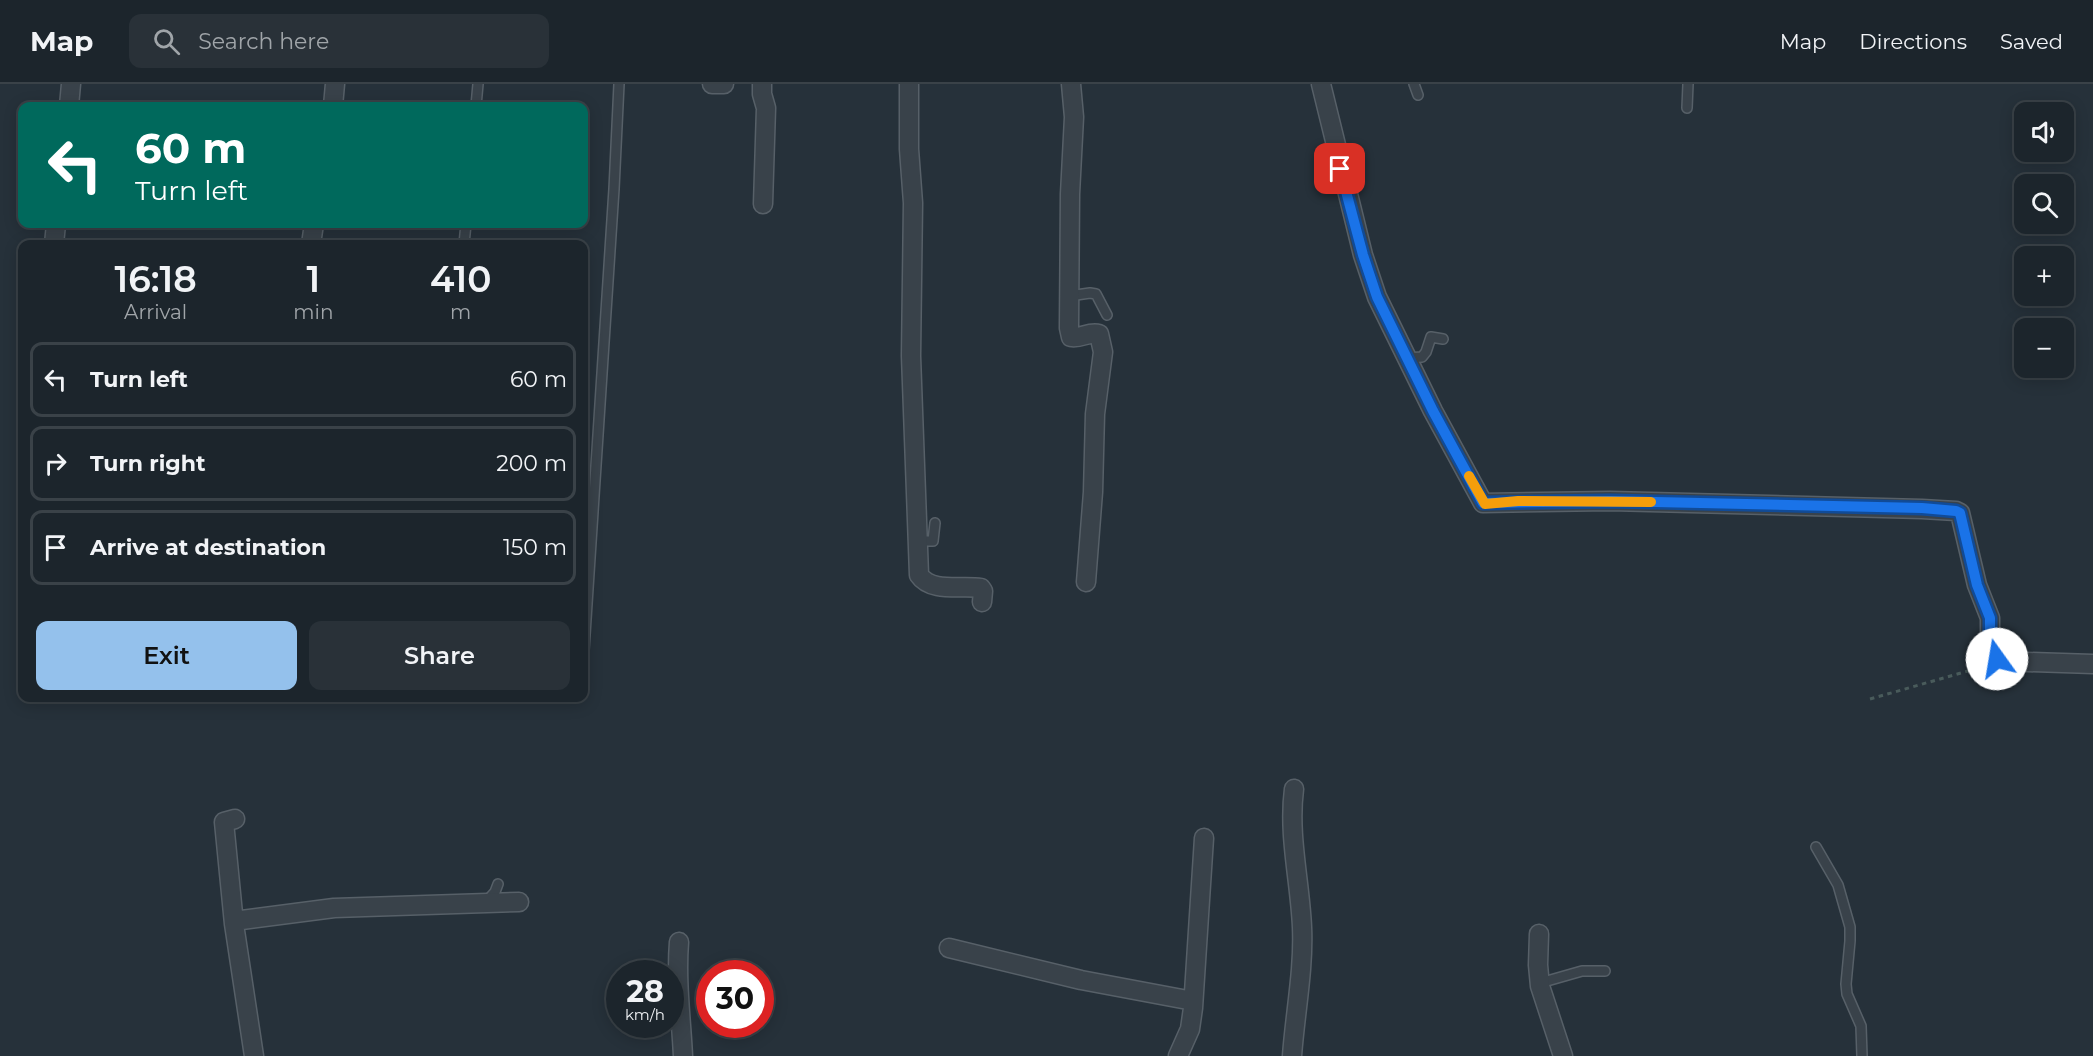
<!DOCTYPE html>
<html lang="en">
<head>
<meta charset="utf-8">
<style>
  :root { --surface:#1c252c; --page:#293138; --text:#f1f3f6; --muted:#a0a5a9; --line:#3a4248; --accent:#94c1ec }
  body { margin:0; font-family:Montserrat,sans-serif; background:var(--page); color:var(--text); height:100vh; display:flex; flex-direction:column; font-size:22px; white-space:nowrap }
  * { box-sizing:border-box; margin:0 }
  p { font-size:20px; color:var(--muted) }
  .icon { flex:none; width:33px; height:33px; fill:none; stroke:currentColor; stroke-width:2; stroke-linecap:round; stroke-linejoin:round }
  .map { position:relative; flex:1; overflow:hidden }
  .panel { position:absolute; left:18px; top:156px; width:570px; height:462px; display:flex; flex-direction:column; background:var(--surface); border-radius:12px; box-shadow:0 3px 15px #0003,0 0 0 2px var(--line) }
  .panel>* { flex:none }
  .top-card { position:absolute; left:18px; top:18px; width:570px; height:126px; border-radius:12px; box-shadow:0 3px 15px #0003,0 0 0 2px var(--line); background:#00695c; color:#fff; overflow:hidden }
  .buttons { position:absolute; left:2014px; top:18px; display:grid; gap:12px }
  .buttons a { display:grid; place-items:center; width:60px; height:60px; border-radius:12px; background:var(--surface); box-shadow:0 3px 15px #0003,0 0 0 2px var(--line); font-size:30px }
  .speed { position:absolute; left:606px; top:876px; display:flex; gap:12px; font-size:30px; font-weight:700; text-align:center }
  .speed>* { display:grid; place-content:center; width:78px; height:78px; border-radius:50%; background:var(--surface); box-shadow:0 3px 15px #0003,0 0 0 2px var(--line); line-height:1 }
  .speed small { font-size:15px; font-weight:400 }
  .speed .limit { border:9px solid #d22; background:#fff; color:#111 }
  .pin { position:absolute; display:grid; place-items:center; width:51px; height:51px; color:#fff; margin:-26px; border-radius:12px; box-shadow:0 3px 9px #0006 }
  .me { position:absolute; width:66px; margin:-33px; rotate:347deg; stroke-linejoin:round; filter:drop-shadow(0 0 4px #0008) }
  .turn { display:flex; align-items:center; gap:21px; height:126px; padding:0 18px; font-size:27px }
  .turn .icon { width:78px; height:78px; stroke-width:2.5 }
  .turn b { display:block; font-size:42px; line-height:51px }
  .eta { display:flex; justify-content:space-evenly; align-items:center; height:102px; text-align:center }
  .eta b { font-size:36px; font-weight:600; line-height:42px }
  .button { display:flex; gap:12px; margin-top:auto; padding:12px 18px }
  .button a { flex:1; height:69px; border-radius:12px; background:var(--accent); color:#111; font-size:24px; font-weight:600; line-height:69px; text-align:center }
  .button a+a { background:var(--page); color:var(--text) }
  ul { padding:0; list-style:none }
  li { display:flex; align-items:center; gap:18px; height:75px; margin:0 12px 9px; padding:0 6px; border:3px solid var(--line); border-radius:12px }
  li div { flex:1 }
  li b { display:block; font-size:22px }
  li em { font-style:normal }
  header { display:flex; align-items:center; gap:36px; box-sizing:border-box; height:84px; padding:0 30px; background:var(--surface); border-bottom:2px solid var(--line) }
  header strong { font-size:28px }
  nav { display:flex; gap:33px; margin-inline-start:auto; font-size:21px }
  .search { width:420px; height:54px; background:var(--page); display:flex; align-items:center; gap:15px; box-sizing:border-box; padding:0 21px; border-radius:12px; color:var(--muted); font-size:22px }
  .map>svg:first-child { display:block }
</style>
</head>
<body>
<header>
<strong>Map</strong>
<div class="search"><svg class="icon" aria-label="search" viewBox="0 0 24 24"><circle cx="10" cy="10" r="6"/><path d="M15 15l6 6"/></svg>Search here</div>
<nav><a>Map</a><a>Directions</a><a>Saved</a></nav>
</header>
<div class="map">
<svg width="2093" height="972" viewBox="0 0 2093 972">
  <rect width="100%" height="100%" fill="#26313a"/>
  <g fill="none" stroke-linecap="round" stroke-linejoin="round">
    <g stroke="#576068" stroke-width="12">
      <path id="service" d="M1414,0L1418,11
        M476,22L478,0
        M1687,24L1688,0
        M464,160L466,140
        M1069,212L1090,209L1096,210L1107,231
        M1406,274L1422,273L1426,268L1431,253L1443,255
        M918,457H933L935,439
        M584,566L614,105L619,0
        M1816,763L1838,801L1850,843V857L1846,900L1847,910L1861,942L1862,972
        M486,818L495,808L498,800
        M1540,899L1582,887H1605"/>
    </g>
    <g stroke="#576068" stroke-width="21">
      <path id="minor" d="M712,0H724
        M762,0V10L766,24L763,120
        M909,0V65L913,119L911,272L919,491C931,509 962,501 981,504L983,507L982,518
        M1071,0L1074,33L1070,110L1069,244L1071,253C1081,255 1089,247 1099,250L1103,268L1095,330L1093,408L1086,498
        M1321,0L1363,171L1377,213L1433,327L1483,419L1610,417L1922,425L1956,427L1960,429L1977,501L1990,534V550L1998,577L2093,580
        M69,22L71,0
        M333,22L335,0
        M54,160L56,140
        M311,160L314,140
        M235,735L224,738L234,840L254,972
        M234,837L334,824L519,818
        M1539,850L1538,881L1540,902L1563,972
        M679,858C676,896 681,933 683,972
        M949,864L1081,896L1193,917
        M1178,972L1190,945L1193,924L1204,754
        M1292,972C1295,930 1304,885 1302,843C1300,797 1288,751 1294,705"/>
    </g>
    <path stroke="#495b5b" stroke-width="3" stroke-dasharray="4.5 4.5" stroke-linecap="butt" d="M1870,615L1982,583"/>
    <use href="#service" stroke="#39424a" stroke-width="9"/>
    <use href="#minor" stroke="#39424a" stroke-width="18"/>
  </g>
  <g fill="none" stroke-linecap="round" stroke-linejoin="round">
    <g stroke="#114b97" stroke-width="15">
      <path id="route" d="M1340,85L1363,171L1377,213L1433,327L1483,419L1610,417L1922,424L1956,427L1960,429L1977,501L1990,534V550L1997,575"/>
    </g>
    <use href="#route" stroke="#1a73e8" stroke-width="10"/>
    <path stroke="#f59e0b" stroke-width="10" d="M1469,392L1485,420L1518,417L1651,418"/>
  </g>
</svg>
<div class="buttons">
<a><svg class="icon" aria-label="sound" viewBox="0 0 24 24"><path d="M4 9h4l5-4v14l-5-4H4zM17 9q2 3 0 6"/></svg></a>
<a><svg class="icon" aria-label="search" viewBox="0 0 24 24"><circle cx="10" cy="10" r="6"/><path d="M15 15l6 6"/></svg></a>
<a>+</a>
<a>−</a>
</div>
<div class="speed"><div>28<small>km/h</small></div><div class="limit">30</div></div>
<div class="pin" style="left:1340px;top:85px;background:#d93025"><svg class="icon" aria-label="arrive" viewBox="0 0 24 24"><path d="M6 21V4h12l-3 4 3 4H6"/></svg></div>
<svg class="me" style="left:1997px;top:575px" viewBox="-20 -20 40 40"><circle r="19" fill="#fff"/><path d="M0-13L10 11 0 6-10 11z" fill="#1a73e8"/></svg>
<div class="top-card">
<div class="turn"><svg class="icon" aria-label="left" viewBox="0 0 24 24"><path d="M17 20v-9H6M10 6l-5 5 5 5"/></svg><div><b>60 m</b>Turn left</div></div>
</div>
<section class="panel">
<div class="eta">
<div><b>16:18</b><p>Arrival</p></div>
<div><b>1</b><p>min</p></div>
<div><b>410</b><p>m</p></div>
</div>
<ul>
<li><svg class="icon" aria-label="left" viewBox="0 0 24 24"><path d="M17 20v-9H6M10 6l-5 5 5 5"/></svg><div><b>Turn left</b></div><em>60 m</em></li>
<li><svg class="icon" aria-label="right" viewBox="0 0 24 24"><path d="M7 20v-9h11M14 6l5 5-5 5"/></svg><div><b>Turn right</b></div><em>200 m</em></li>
<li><svg class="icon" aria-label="arrive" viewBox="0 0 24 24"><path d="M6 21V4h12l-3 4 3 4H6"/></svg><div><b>Arrive at destination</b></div><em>150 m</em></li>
</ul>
<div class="button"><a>Exit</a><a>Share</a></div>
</section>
</div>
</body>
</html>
